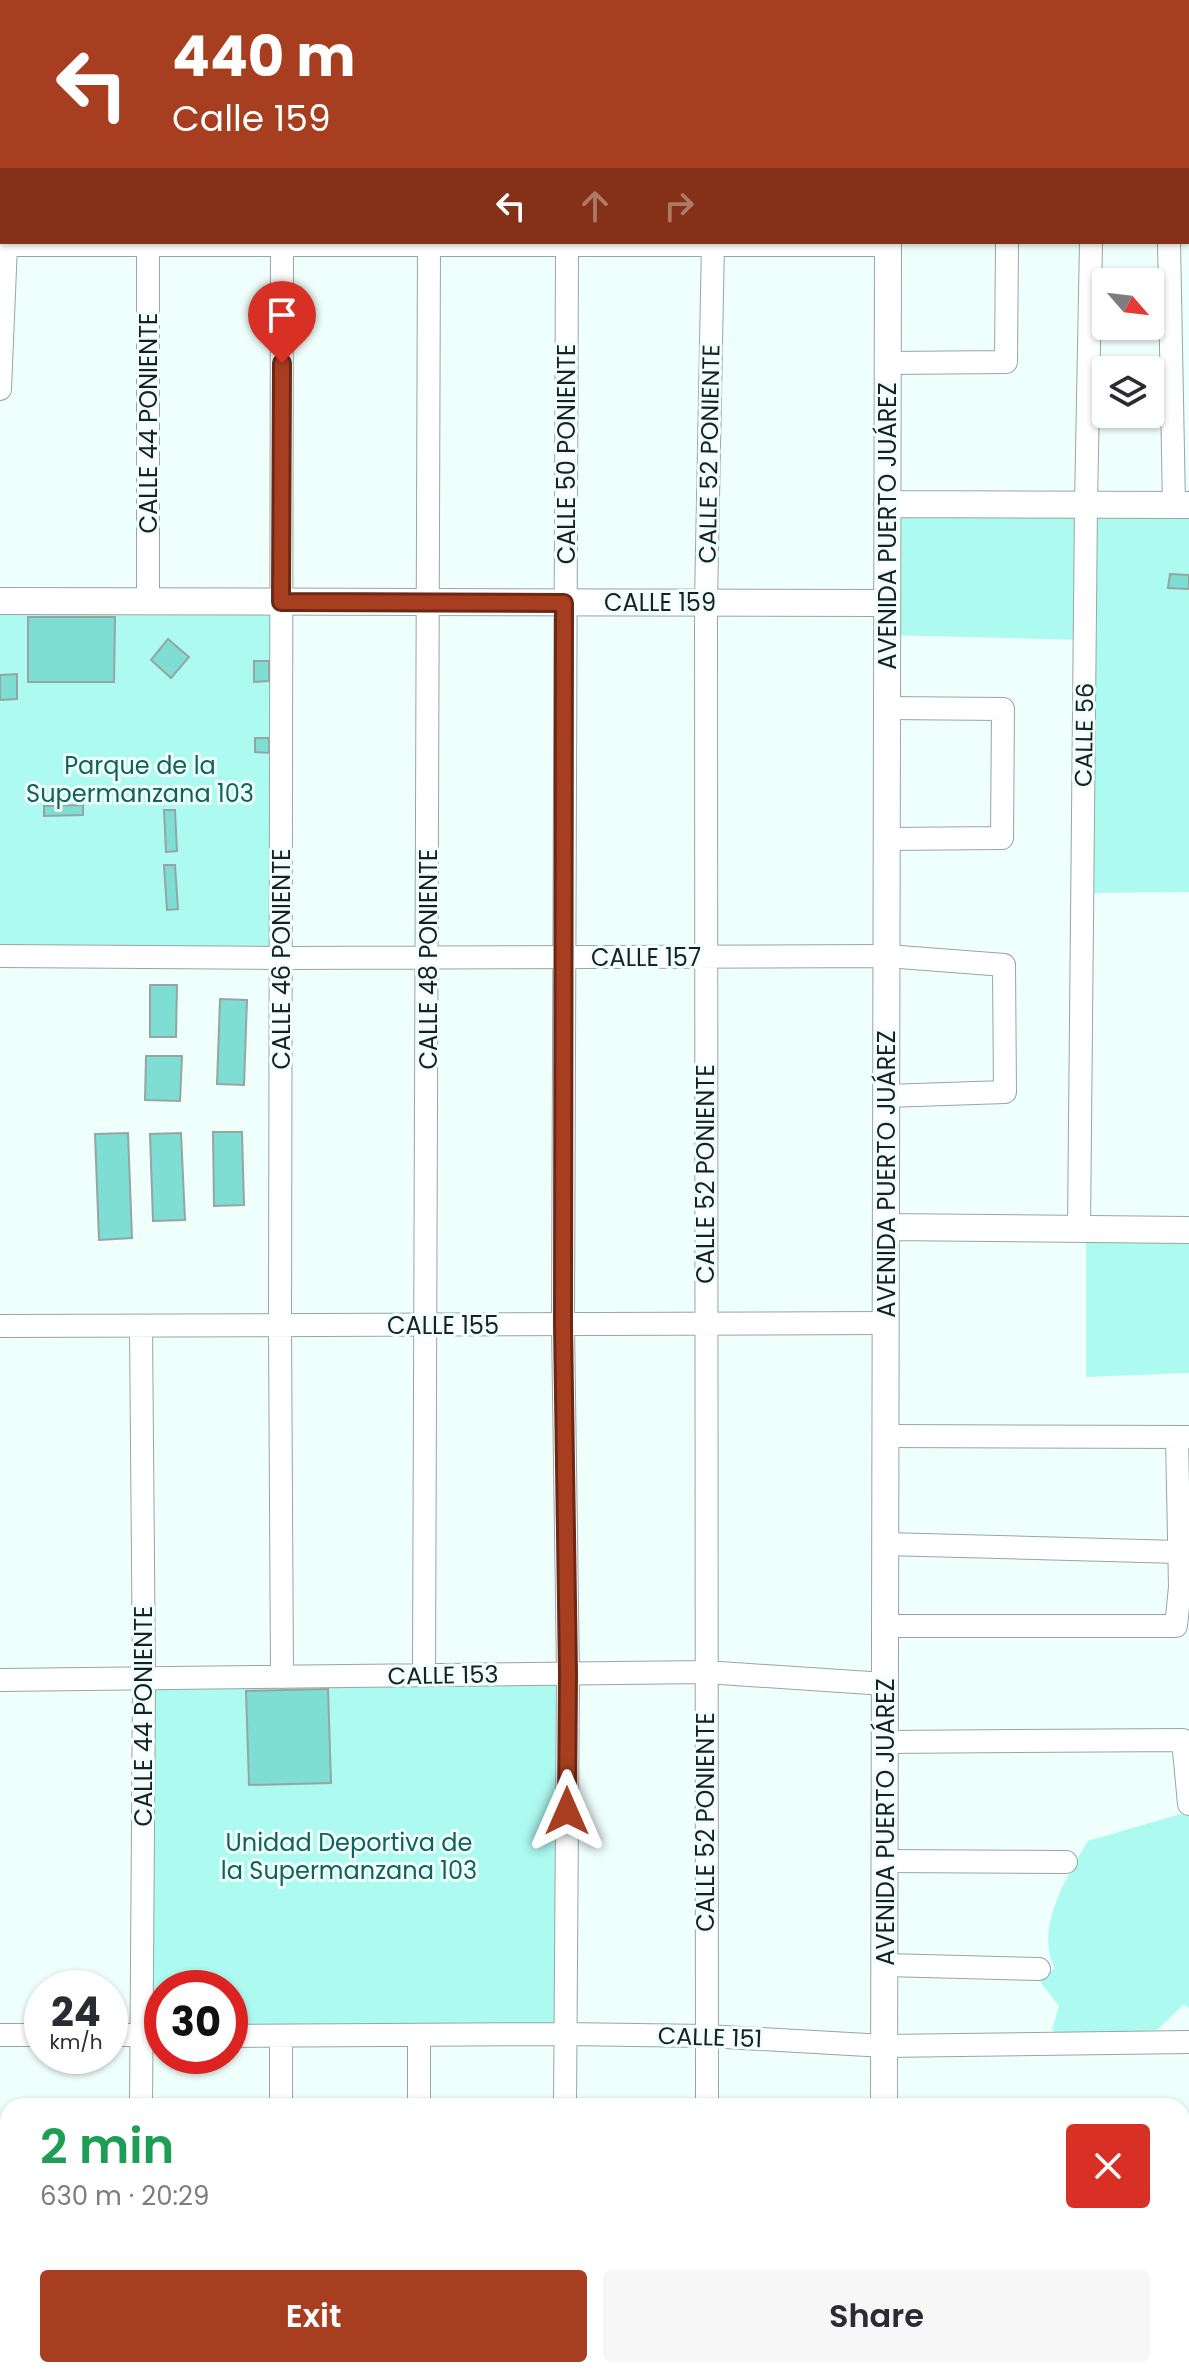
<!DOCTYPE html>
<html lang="en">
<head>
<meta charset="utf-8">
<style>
  :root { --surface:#fff; --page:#f7f7f7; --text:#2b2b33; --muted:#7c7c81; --accent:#a63e1f }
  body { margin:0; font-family:Poppins,sans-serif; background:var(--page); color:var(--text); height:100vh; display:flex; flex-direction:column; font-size:30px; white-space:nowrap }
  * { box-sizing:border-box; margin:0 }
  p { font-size:26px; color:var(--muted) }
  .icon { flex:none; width:44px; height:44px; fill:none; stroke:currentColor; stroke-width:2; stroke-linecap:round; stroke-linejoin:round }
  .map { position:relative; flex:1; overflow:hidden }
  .sheet { position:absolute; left:0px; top:2098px; width:1190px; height:280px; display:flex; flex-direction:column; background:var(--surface); border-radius:24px 24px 0 0; box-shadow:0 2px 6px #0004 }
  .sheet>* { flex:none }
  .banner { position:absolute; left:0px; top:0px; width:1190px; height:244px; box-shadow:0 2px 6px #0004; background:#a63e1f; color:#fff; overflow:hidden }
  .needle { width:52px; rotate:118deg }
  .buttons { position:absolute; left:1092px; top:268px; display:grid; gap:16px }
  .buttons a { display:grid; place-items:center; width:72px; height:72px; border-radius:8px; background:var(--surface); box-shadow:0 2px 6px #0004; font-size:40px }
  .speed { position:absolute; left:24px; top:1970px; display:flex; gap:16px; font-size:40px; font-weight:700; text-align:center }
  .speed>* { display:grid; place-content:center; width:104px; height:104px; border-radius:50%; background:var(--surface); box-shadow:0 2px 6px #0004; line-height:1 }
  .speed small { font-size:20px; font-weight:400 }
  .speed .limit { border:12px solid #d22; background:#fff; color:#111 }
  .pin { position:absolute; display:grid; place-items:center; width:68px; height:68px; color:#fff; margin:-82px -34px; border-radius:50% 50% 50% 0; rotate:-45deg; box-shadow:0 0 8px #0007 }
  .pin .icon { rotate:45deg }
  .me { position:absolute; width:88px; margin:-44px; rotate:0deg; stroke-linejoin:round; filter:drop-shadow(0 0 6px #0008) }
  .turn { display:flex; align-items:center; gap:28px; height:168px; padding:0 40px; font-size:36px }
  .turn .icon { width:104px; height:104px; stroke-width:2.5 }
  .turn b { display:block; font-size:56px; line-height:68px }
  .lanes { display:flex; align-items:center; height:76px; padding:0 40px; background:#0003; justify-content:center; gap:40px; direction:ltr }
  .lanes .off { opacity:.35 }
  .round { display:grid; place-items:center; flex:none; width:84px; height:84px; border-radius:8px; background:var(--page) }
  .summary { display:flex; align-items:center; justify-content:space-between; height:136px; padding:0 40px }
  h1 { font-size:48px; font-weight:600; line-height:60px; color:#1e9e55 }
  .cta { display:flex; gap:16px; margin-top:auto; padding:16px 40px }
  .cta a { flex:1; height:92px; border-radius:8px; background:var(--accent); color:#fff; font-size:32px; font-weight:600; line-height:92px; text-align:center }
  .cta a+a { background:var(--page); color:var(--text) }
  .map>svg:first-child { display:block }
</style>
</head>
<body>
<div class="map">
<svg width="1189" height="2378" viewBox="0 0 1189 2378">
  <rect width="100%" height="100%" fill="#effffc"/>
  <path fill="#dbf5f1" d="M0,0H276V2H2L0,226Z"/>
  <path fill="#adfaf1" d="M907,0H1189V60L1188,2Z
    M887,504L1189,506V892L1083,893L1085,640L887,635Z
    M0,602L281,603L280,957L0,956Z
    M1086,1238H1189V1373L1086,1377Z
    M564,1678L562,2030L230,2031V1988H162V2031H145L147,1682Z
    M1181,1814L1189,1815V2008L1184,2004L1157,2030L1062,2036L1052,2030L1059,2006L1041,1983L1045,1972L1055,1969C1034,1929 1067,1876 1088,1841Z"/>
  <path fill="#7eded4" stroke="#96a5a2" stroke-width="2" d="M0,25H2L0,127Z
    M1170,574L1189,575V589L1168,588Z
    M28,617H115L114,682H28Z
    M168,639L189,657L171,678L151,660Z
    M254,661H269V681L254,682Z
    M17,674V699L0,700V675Z
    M255,738H269V753L255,752Z
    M83,805V815L44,816V806Z
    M164,810H175L177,851L166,852Z
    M164,865H175L178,909L167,910Z
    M150,985H177L176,1037H150Z
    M220,999L247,1000L244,1085L217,1084Z
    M146,1056H182L180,1101L145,1100Z
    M213,1132H242L244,1205L214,1206Z
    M128,1133L132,1238L99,1240L95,1134Z
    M181,1133L185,1220L153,1221L150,1134Z
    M328,1689L331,1783L249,1785L246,1691Z"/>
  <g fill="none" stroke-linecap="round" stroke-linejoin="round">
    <g stroke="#97a6a4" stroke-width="13">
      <path id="service" d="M1182,2308H1185V2347H1182
        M1007,2378V2370
        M1066,2378V2370"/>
    </g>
    <g stroke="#97a6a4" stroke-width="24">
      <path id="minor" d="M566,0V2
        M283,2V0
        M430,2V0
        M715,2V0
        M1188,144H1189
        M1169,242L1174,505
        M0,245H888
        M888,363L1006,362L1007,242
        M0,389L6,245
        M148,602V244
        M887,839L1002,838L1003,709L887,708
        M0,956L281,958L887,956L1004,965L1005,1092L886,1096
        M1079,1229L1086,505L1091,242
        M0,1326L886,1323
        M141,1326L144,1679L141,2106
        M886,1436L1189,1437
        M885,1544L1179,1552
        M885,1626H1176L1180,1587L1177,1437
        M424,1675L429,242
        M282,1677L280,1326L282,242
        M0,1680L705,1672L885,1684
        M885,1742L1183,1740L1189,1804
        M885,1861L1066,1862
        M885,1965L1039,1969
        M0,2035H42
        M110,2035H162
        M419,2035V2106
        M230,2036L565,2034L707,2036L885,2046L1189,2042
        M281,2036V2106
        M565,2106L568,1674L563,1324L567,242
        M707,2106L706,602L713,242
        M281,2370V2378
        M420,2370V2378
        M708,2370V2378
        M141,2378V2370
        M563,2378V2370"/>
    </g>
    <g stroke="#97a6a4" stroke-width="28">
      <path id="tertiary" d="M888,2V0
        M887,504L1189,505
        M0,601L887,603
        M886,1227L1189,1230
        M884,2106L888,242
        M884,2378V2370"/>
    </g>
    <use href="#service" stroke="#fff" stroke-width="11"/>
    <use href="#minor" stroke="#fff" stroke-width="22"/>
    <use href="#tertiary" stroke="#fff" stroke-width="26"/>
  </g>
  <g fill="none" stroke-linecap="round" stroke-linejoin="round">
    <g stroke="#6c2814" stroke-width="20">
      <path id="route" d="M282,363L281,602L564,603L563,1324L568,1674L567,1811"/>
    </g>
    <use href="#route" stroke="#a63e1f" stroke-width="14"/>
  </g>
  <g text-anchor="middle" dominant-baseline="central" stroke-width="6" stroke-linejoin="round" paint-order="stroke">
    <g font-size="24" fill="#1a201f" stroke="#effffc">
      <text transform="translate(148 423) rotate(-90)">CALLE 44 PONIENTE</text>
      <text transform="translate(566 454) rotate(-90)">CALLE 50 PONIENTE</text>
      <text transform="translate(709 454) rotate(-89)">CALLE 52 PONIENTE</text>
      <text transform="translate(887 526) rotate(-90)">AVENIDA PUERTO JUÁREZ</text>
      <text x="660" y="602">CALLE 159</text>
      <text transform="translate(1084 735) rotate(-89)">CALLE 56</text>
      <text x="646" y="957">CALLE 157</text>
      <text transform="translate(281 959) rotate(-90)">CALLE 46 PONIENTE</text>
      <text transform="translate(428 959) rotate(-90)">CALLE 48 PONIENTE</text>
      <text transform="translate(705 1174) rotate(-90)">CALLE 52 PONIENTE</text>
      <text transform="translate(886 1174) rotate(-90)">AVENIDA PUERTO JUÁREZ</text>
      <text x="443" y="1325">CALLE 155</text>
      <text transform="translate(443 1675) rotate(-1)">CALLE 153</text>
      <text transform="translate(143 1716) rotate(-90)">CALLE 44 PONIENTE</text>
      <text transform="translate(705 1822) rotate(-90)">CALLE 52 PONIENTE</text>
      <text transform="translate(885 1822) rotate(-90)">AVENIDA PUERTO JUÁREZ</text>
      <text transform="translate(710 2037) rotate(2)">CALLE 151</text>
    </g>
    <g font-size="24" fill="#10625c" stroke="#effffc">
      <text x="140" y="765">Parque de la<tspan x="140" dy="28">Supermanzana 103</tspan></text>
      <text x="349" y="1842">Unidad Deportiva de<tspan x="349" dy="28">la Supermanzana 103</tspan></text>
    </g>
  </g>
</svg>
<div class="buttons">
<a><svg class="needle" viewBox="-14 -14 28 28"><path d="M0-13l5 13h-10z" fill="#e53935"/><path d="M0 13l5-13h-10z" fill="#7c7c81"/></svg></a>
<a><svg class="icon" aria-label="layers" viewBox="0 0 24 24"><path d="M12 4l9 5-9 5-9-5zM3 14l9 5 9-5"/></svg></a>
</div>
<div class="speed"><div>24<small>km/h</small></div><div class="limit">30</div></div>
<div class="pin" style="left:282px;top:363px;background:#d93025"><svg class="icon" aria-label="arrive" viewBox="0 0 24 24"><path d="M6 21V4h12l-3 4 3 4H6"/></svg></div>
<svg class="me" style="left:567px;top:1811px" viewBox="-20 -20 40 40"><path d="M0-17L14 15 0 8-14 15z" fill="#a63e1f" stroke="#fff" stroke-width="4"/></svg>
<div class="banner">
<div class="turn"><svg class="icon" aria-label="left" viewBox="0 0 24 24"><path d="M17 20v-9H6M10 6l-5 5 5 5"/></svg><div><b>440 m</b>Calle 159</div></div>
<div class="lanes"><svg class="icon" aria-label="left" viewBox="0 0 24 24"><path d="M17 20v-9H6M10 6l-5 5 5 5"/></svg><svg class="icon off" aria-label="ahead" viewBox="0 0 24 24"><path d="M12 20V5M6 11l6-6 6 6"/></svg><svg class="icon off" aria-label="right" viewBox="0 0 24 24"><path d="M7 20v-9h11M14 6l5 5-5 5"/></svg></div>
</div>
<section class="sheet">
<div class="summary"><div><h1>2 min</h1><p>630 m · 20:29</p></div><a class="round" style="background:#d93025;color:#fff"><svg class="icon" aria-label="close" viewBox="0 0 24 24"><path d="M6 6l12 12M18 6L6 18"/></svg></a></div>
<div class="cta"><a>Exit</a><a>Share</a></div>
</section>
</div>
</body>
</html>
